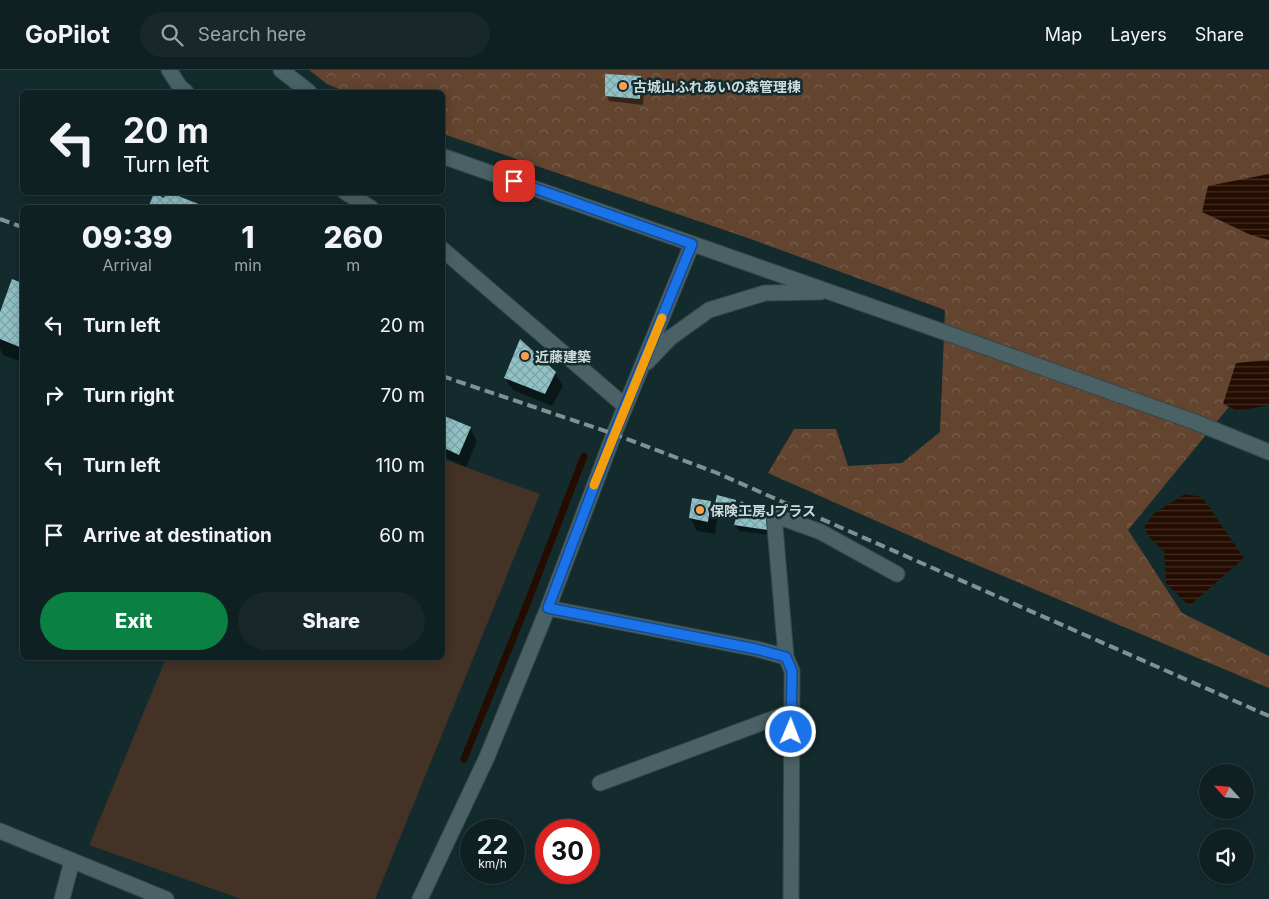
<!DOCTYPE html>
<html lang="en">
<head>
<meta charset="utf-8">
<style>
  :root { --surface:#0f2022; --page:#18282a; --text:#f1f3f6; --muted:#9ba3a5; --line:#2f3e40; --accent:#0b8043 }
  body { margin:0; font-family:Inter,"Noto Sans JP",sans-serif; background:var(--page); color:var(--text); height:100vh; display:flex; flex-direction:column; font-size:19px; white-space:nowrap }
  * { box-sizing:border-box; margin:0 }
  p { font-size:16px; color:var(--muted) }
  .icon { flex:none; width:28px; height:28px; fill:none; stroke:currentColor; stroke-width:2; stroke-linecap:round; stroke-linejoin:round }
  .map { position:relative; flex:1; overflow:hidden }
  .drawer { position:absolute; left:20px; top:135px; width:425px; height:455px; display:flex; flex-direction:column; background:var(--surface); border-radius:8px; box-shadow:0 2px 12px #0003,0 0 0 1px var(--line) }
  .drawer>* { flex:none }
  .guide { position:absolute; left:20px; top:20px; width:425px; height:105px; border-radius:8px; box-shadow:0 2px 12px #0003,0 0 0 1px var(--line); background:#0f2022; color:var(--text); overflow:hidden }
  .needle { width:32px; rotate:296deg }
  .tools { position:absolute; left:1199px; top:694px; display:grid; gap:10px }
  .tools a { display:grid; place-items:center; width:55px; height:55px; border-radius:50%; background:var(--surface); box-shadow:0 2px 12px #0003,0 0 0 1px var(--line); font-size:25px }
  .speed { position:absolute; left:460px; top:749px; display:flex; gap:10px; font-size:25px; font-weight:700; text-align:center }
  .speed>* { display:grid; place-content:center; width:65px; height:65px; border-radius:50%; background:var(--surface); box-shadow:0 2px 12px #0003,0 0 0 1px var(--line); line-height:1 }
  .speed small { font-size:12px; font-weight:400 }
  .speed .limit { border:8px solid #d22; background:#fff; color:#111 }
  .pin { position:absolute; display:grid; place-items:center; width:42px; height:42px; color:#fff; margin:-21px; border-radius:10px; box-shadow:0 2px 8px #0006 }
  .me { position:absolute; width:55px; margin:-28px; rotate:1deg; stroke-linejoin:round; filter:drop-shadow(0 0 4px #0008) }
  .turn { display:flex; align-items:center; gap:18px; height:105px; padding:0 20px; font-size:22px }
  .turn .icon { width:65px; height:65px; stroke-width:2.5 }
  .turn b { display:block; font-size:35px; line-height:42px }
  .eta { display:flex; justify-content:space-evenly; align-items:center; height:85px; text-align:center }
  .eta b { font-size:30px; font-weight:800; line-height:35px }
  .primary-button { display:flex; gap:10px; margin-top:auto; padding:10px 20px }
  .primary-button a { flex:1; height:58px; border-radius:30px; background:var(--accent); color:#fff; font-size:20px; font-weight:800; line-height:58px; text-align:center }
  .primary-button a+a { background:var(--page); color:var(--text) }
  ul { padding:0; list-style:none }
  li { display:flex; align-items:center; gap:15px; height:70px; padding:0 20px }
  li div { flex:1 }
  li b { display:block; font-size:19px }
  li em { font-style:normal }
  header { display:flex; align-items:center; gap:30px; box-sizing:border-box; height:70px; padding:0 25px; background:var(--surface); border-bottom:1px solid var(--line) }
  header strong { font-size:24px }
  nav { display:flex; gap:28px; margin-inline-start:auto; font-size:18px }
  .search { width:350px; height:45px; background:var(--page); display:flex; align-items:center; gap:12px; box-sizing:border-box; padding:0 18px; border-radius:28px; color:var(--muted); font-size:19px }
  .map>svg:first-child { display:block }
</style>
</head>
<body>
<header>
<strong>GoPilot</strong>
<div class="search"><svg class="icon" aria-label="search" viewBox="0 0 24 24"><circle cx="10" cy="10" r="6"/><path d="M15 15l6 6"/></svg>Search here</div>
<nav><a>Map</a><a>Layers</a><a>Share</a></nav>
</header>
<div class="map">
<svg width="1269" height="829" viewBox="0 0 1269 829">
  <defs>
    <pattern id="forest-crowns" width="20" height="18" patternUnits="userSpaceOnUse" patternTransform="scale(1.25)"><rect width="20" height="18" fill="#62442f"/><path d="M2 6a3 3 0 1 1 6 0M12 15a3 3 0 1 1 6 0" fill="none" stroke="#775e4d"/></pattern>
    <pattern id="water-rules" width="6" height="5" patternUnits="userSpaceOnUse" patternTransform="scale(1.25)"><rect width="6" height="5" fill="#250c00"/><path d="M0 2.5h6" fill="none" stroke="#432f25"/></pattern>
    <pattern id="building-cross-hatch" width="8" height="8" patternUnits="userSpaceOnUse" patternTransform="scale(1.25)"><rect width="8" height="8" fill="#90c2c8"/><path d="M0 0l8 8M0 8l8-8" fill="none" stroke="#7ca2a6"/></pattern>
  </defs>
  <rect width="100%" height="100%" fill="#142b2e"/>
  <path fill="#433225" d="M443,389L540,424L375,829H241L89,775L166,588H442Z"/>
  <path fill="url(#forest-crowns)" d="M309,0H1269V308L1250,305L1228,338L1128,460L1182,543L1269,586V618L958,487L768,403L794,359H836L848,396L902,393L940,362L945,240L745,167L443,64L442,22H346L327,14Z"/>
  <path fill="url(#water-rules)" d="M1269,104V170L1251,165L1202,142L1208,116Z
    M1269,290V335L1238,341L1223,334L1236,293Z
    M1185,424L1202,427L1244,488L1189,536L1166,513L1164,481L1149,467L1144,457L1153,444Z"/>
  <path fill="#0007" d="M640,7L644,13L643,35L609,31L606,25Z
    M13,211L22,215V292L3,285L0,279V245Z
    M555,303L563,316L552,336L513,320L505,308Z
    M442,348L470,358L477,371L466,397L442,386Z
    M718,427L735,431L740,439L765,446L769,452L771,465L739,461L735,455L737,448L718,444L715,464L697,461L690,448L693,429L710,432L715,440Z"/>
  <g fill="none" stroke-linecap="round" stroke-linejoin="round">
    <path stroke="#250c00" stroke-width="7" d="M464,689L527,534L584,386"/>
  </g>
  <path fill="url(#building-cross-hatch)" d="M605,4L641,6L640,29L605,26Z
    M166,122H168L209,138H148L154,123L164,128Z
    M12,209L22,213V278L0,269V242Z
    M520,269L556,302L545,324L504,308Z
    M442,345L471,357L459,385L442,377Z
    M717,425L736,430L733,443L714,438Z
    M692,428L711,431L708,452L689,448Z
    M741,431L766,445L768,460L734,455Z"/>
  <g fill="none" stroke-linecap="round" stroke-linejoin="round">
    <g stroke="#354749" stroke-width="17">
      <path id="minor" d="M169,0L180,17L186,22
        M281,0L309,22
        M442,86L924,255L1195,352L1269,382
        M345,122L371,138
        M442,179L625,336
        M647,292L670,268L709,240L765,223L820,222
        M548,538L757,579L786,587L792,601L791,829
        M786,587L774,445L821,462L897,504
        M600,713L791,642
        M0,761L166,829
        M62,829L72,791
        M420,829L487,687L548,538L614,364L692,174"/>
    </g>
    <use href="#minor" stroke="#4a6265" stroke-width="15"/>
    <path stroke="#7f9193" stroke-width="4" stroke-dasharray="10 5" stroke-linecap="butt" d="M0,149L22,157
      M442,306L614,364L717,403L1269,646"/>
  </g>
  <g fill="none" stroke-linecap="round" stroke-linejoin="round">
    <g stroke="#114b97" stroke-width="12">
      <path id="route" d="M514,111L692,174L614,364L548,538L756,579L786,587L792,601L791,662"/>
    </g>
    <use href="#route" stroke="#1a73e8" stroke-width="9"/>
    <path stroke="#f59e0b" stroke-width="9" d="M594,415L662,248"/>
  </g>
  <g fill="#fc9d52" stroke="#142b2e" stroke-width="2">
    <circle cx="623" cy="16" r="5"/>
    <circle cx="525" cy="286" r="5"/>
    <circle cx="700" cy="440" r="5"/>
  </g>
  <g text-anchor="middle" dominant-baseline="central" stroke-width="5" stroke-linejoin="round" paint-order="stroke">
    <g font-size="14" font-weight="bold" fill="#cddbdc" stroke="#142b2e" text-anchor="start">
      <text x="633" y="16">古城山ふれあいの森管理棟</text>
      <text x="535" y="286">近藤建築</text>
      <text x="710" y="440">保険工房Jプラス</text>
    </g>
  </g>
</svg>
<div class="tools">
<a><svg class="needle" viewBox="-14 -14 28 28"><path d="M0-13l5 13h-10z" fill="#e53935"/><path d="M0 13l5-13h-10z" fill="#9ba3a5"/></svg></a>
<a><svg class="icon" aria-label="sound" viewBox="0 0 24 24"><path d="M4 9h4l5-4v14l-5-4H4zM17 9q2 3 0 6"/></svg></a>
</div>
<div class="speed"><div>22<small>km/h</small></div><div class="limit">30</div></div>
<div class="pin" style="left:514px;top:111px;background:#d93025"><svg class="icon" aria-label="arrive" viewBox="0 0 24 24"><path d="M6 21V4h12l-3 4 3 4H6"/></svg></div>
<svg class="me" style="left:791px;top:662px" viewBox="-20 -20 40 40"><circle r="17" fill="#1a73e8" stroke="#fff" stroke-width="3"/><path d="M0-11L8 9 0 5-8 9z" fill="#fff"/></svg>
<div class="guide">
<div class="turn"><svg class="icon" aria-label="left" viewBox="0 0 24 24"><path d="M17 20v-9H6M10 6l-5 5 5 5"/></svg><div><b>20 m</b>Turn left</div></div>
</div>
<section class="drawer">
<div class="eta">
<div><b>09:39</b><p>Arrival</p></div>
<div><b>1</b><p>min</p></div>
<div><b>260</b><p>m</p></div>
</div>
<ul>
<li><svg class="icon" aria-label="left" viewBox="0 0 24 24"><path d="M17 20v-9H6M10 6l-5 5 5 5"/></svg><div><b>Turn left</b></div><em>20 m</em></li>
<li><svg class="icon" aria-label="right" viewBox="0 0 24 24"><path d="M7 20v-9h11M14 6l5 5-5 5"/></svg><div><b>Turn right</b></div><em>70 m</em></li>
<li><svg class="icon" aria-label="left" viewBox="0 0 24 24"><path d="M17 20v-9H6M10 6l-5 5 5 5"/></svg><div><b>Turn left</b></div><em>110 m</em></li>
<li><svg class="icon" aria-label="arrive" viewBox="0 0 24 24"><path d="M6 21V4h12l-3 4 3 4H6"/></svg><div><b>Arrive at destination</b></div><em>60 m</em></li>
</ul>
<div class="primary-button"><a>Exit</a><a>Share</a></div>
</section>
</div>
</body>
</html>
